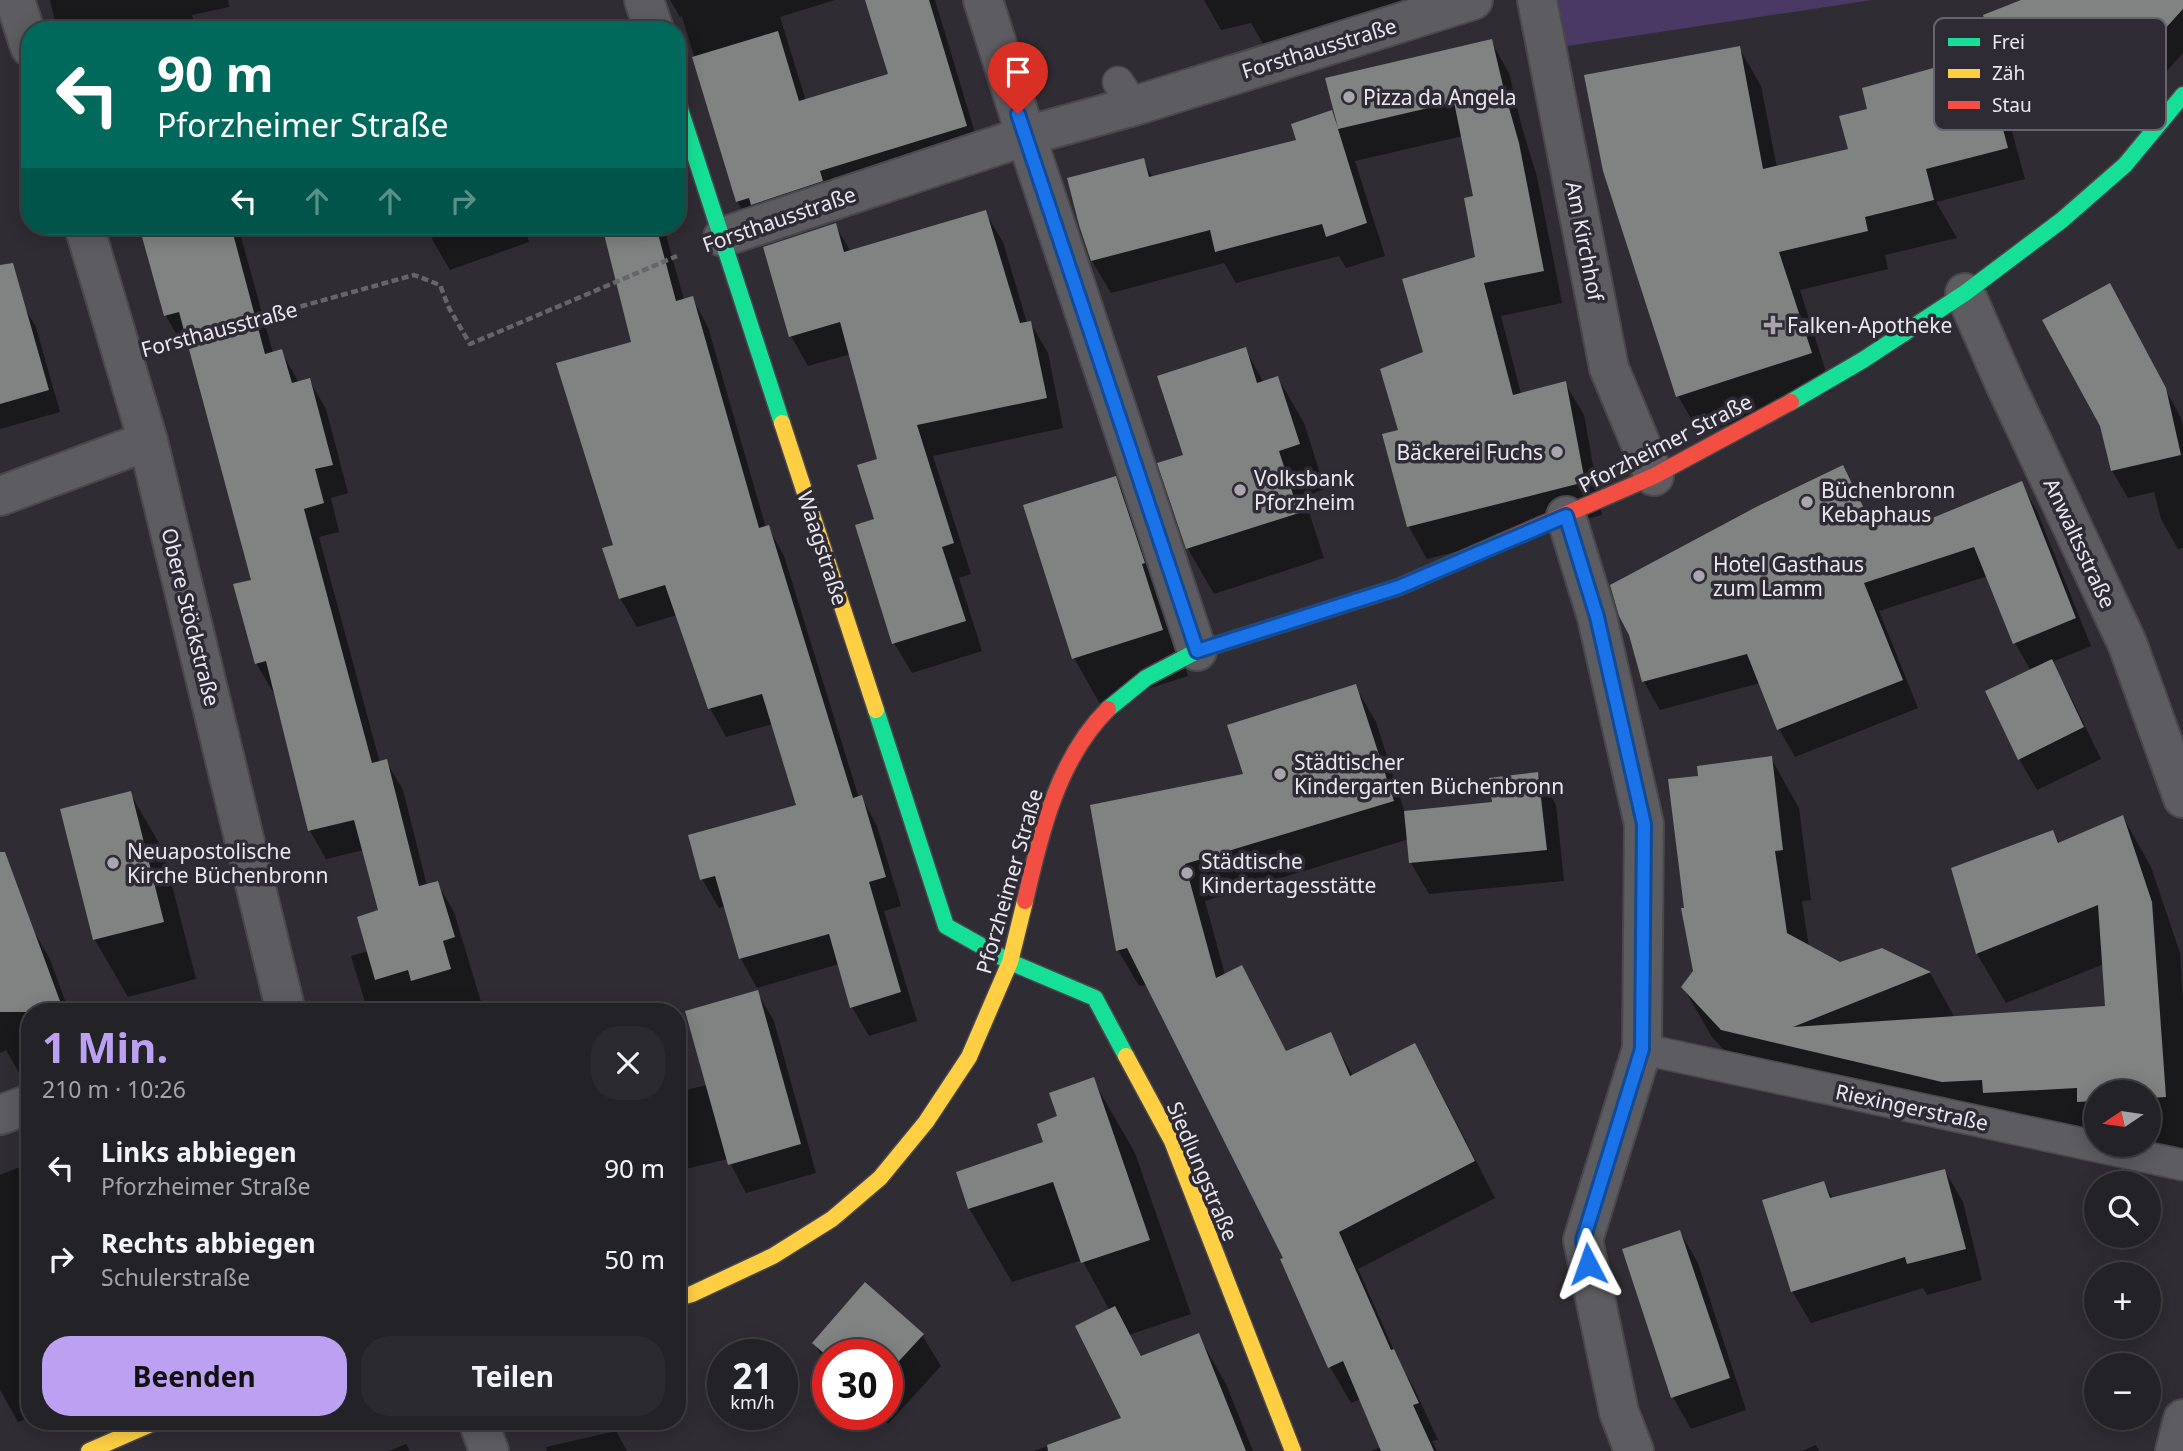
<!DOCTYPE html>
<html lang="de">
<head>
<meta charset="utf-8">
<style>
  :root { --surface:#232226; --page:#2b2a2e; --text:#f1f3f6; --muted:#a3a4a7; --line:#403f43; --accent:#bca0f2 }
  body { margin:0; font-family:"Noto Sans",sans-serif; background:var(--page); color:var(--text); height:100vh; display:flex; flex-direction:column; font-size:26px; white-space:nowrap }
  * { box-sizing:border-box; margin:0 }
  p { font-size:23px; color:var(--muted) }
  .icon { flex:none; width:38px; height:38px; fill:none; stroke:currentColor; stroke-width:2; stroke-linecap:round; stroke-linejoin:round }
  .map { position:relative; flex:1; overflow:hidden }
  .drawer { position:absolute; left:21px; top:1003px; width:665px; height:427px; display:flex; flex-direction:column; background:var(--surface); border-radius:28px; box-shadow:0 4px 18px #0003,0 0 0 2px var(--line) }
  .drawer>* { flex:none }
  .top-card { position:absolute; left:21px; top:21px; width:665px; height:214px; border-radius:28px; box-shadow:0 4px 18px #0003,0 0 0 2px var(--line); background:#00695c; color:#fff; overflow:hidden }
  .needle { width:46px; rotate:257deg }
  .tools { position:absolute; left:2084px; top:1080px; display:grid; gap:14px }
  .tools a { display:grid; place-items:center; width:77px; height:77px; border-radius:50%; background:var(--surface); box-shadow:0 4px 18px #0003,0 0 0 2px var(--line); font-size:35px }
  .speed { position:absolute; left:707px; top:1339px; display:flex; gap:14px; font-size:35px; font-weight:700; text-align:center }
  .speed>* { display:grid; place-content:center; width:91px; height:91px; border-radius:50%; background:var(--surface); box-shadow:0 4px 18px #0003,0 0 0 2px var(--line); line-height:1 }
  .speed small { font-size:18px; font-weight:400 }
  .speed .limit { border:10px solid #d22; background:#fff; color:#111 }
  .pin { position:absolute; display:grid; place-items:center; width:60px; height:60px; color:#fff; margin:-72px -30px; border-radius:50% 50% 50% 0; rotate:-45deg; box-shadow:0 0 7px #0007 }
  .pin .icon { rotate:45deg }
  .me { position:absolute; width:77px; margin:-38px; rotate:356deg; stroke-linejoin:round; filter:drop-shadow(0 0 5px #0008) }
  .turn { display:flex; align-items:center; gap:24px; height:147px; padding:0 21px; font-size:32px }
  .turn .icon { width:91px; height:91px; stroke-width:2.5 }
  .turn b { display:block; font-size:49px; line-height:60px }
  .lanes { display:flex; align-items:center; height:66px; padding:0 21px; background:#0003; justify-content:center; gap:35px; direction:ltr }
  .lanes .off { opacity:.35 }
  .round { display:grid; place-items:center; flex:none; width:74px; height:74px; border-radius:28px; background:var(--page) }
  .headline { display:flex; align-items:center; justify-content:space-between; height:119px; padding:0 21px }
  h1 { font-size:42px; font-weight:700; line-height:52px; color:var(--accent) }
  .cta { display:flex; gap:14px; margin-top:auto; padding:14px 21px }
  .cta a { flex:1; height:80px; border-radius:28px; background:var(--accent); color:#111; font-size:28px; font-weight:700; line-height:80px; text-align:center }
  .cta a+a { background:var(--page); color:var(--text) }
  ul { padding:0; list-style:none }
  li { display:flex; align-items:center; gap:21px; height:91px; padding:0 21px }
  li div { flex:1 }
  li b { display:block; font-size:26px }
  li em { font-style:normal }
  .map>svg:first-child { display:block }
</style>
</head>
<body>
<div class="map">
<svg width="2183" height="1451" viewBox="0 0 2183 1451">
  <rect width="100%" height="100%" fill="#2f2d33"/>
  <path fill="#4b3965" d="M1538,0H1872L1547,49Z"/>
  <path fill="#0007" d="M50,0H228L229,7L192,15L196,30H57Z
    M670,0H835L780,17L806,101L890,75L866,0H935L982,156L755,231L737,201L682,16L680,17Z
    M1204,0H1484L1273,61L1251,23L1221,30Z
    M2069,0H2183V53L2119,124L2050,64L2035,37Z
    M1491,41L1509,73L1521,124L1537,177L1562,303L1501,316L1521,394L1565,383L1584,415L1602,515L1427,559L1409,527L1384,435L1401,431L1425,353L1477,259L1475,197L1463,136L1355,161L1385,256L1346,268L1339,256L1236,283L1224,263L1111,293L1092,261L1080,225L1143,160L1153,178L1298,141L1332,112L1337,121Z
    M1739,48L1761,86L1777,168L1850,150L1991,86L2008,117L2025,179L1936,202L1957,238L1885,255L1888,269L1800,290L1832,391L1700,434L1678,396Z
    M985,212L1003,242L1027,323L1030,322L1048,353L1063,428L933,456L971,574L959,578L982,651L912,673L894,643L876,520L879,460L851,354L808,366L791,336L835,225L851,252Z
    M162,226H238L273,353L281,351L299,383L309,380L326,409L348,493L331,498L339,532L319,537L380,763L386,761L403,790L427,886L437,883L454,912L484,1012H368L351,956L368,951L380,912L364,850L326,859L310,831L275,691L273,692L256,663L253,581L189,343L182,344L166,316L148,252L168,246Z
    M428,226H524L529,242L450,270L433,241Z
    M604,226H660L666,235L684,300L692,298L708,327L766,528L768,527L784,556L859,798L861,797L877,826L901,906L884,911L917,1021L869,1036L852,1007L839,964L757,988L741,959L726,906L719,908L702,879L798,806L773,724L726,737L710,708L677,615L637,627L620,598L615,546L669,484Z
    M23,305L36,327L60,412L0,429V311Z
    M2125,313L2181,418L2183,428V548L2178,549L2161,519L2154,492L2128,498L2112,471Z
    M1245,349L1264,383L1278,378L1304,423L1325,489L1304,497L1324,558L1214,594L1188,549L1160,464L1185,456Z
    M1842,467L1875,529L1909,517L1914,527L2021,483L2037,511L2091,646L2052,662L2069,693L2101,759L2037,790L2019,759L2031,671L2015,643L1988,576L1879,611L1918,708L1795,757L1779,729L1760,683L1660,710L1644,682L1631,634Z
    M1115,478L1141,523L1188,676L1100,704L1074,658Z
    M1355,686L1376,722L1405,813L1494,803L1538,774L1556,805L1564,881L1429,894L1411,863L1409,839L1205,901L1225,975L1241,967L1287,1053L1330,1034L1353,1076L1414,1045L1435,1081L1495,1198L1358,1269L1400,1364L1414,1388L1438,1440L1432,1441L1437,1451H1371L1381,1447L1361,1399L1351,1403L1330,1367L1285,1259L1148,985L1139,986L1118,950L1245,775Z
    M1771,758L1799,808L1811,900L1802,901L1809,947L1840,964L1882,950L1930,973L1955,1018L2107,1007L2104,964L2006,1003L1977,954L1953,869L2053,832L2060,844L2123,817L2151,867L2180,953L2183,1000V1169L2149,1144V1092H2096V1138L1752,1080L1712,1037L1683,987L1695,972L1686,909L1700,777Z
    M130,793L163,850L196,979L128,997L95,940Z
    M32,928L50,959L69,1012H30V1075L22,1078L6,1050L0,1053V939Z
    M757,992L774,1021L816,1173L746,1193L728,1159L677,1171V1092L708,1085Z
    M1093,1080L1135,1153L1191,1314L1129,1335L1142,1357L1198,1335L1226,1384L1253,1451H1034L1123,1419L1110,1311L1082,1260L1012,1282L969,1208L1045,1144L1059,1118Z
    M30,1163V1417L18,1422L0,1390V1175Z
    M1945,1171L1963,1202L1982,1280L1927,1295L1923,1288L1811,1323L1792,1291L1824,1183L1833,1199Z
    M1680,1232L1698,1263L1746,1410L1691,1429L1673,1397Z
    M922,1335L941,1366L888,1424L876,1414H887V1354H828V1367L814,1343Z
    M616,1431L627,1451H547L546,1447Z
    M406,1444L410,1451H389Z
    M1816,1445L1819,1451H1802Z"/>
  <path fill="#818282" d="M865,0H929L967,126L820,171L823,181L751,205L749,198L736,202L692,57L778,31L799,101L888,74Z
    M2021,0H2183V9L2102,98L2050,52L2005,74L1983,15Z
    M1492,39L1504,90L1519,143L1544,271L1484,283L1513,395L1566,381L1585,482L1407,527L1382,434L1398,430L1380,369L1423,352L1402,279L1475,257L1464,198L1473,196L1454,102L1338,129L1367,223L1326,237L1322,224L1215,252L1210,230L1091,261L1079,225L1067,178L1144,158L1149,177L1296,140L1291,124L1332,110L1338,128L1325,78Z
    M1740,46L1763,169L1848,149L1839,116L1867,109L1862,88L1983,54L2008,148L1926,169L1934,200L1865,217L1868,231L1779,252L1812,353L1676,397L1603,171L1584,75Z
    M986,210L1020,323L1031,321L1047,398L917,425L954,543L942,547L966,621L892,644L855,525L874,519L857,465L877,459L840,322L789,337L763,247L836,223L844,252Z
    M139,226H231L265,354L282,349L292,383L310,378L333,465L315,469L324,503L304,509L372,763L387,759L419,886L438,881L455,937L443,941L451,969L411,981L408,970L375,980L357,917L378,910L354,820L308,831L266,661L255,664L233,584L251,580L179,312L164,316Z
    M602,226H656L676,301L693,296L759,528L769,525L853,798L862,795L886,877L869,882L901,992L850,1008L829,934L739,959L715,876L700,880L688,835L796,805L762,694L708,709L665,585L619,599L602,548L613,545L556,363L631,342Z
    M13,263L49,390L0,404V265Z
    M2110,283L2166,388L2181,455L2111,471L2100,426L2042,320Z
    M1246,347L1257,383L1278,376L1300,444L1279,451L1299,513L1186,549L1157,463L1183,455L1157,376Z
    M1843,465L1873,527L1909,515L1913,526L2022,481L2076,618L2013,644L1974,547L1864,583L1903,680L1777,730L1747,654L1642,682L1629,635L1619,616L1610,585L1758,506Z
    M1116,476L1145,563L1142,564L1163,630L1072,659L1023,505Z
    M2052,659L2084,727L2018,760L1985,691Z
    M1356,684L1394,801L1185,864L1216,978L1242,965L1286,1051L1331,1032L1350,1076L1415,1043L1475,1161L1339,1232L1391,1350L1394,1349L1419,1403L1413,1405L1434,1451H1381L1343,1361L1328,1368L1280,1259L1283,1258L1127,948L1116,951L1090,805L1243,774L1227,725Z
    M1772,756L1783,850L1775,851L1787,933L1840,962L1882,948L1931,972L1793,1027L2105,1006L2098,905L1976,954L1951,868L2053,830L2058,843L2123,815L2152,902L2166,1097L2149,1098V1092H2096V1101L2077,1102V1088L1983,1093L1982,1080L1942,1082L1721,1030L1681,987L1693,971L1681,908H1684L1668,779L1698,776L1697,766Z
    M1538,772L1547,850L1409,863L1404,811L1492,802L1489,778Z
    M131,791L164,922L93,940L60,809Z
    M0,852H5L64,1012H0Z
    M758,990L801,1144L728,1165L685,1011Z
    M1094,1077L1150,1240L1081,1263L1053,1182L968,1209L956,1172L1043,1142L1037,1124L1057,1116L1049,1093Z
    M1945,1169L1966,1249L1907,1264L1905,1257L1791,1292L1762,1200L1824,1181L1830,1198Z
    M1680,1230L1730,1378L1671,1398L1622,1249Z
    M865,1282L924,1334L887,1374V1354H828V1357L812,1343Z
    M1115,1306L1141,1356L1199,1333L1246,1451H1048L1047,1445L1121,1418L1075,1326Z"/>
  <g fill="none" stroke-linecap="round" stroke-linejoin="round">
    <g stroke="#4a484d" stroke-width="33">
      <path id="lane" d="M1118,82L1134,106
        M1642,1049L2183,1165"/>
    </g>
    <g stroke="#4a484d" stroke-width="42">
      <path id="street" d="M15,0L30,47
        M644,0L654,30
        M983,0L1026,136L1197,651
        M1537,0L1609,368L1654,476
        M84,226L148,441L286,1012
        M723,237L1026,136L1134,106L1473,0
        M1965,293L2005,384L2127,643L2183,798
        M0,496L148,441
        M1566,516L1597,617L1644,824L1642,1049L1583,1240L1619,1412L1634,1451
        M0,1115L30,1104
        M478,1421L489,1451
        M2175,1451L2183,1419"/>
    </g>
    <g stroke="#4a484d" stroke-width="19">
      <path id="fast" d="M677,100L782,423
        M1791,402L1863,360L1965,293L2062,220L2125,165L2183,95
        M1108,709L1146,678L1197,651L1399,587L1502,542
        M876,710L946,926L1010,962L1095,998L1126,1056"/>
    </g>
    <g stroke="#4a484d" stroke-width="19">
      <path id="slow" d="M782,423L876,710
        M1126,1056L1172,1141L1293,1451
        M677,1298L692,1294L773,1256L832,1219L880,1178L926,1122L969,1057L1010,962L1025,901
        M89,1451L158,1421"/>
    </g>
    <g stroke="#4a484d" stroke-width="19">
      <path id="jam" d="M1502,542L1654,476L1791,402
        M1025,901C1041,833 1057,760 1108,709"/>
    </g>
    <path stroke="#666569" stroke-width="4.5" stroke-dasharray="7 3.5" stroke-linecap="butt" d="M169,343L414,275L440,285L449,308L470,344L677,256"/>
    <use href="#lane" stroke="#5d5c60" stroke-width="30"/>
    <use href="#street" stroke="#5d5c60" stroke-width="38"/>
    <use href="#fast" stroke="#16e098" stroke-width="16"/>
    <use href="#slow" stroke="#ffcf43" stroke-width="16"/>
    <use href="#jam" stroke="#f24e42" stroke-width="16"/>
  </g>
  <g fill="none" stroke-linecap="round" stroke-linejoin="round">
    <g stroke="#114b97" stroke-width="18">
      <path id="route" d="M1018,114L1197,651L1399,587L1566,516L1597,617L1644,824L1642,1049L1583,1240L1588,1264"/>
    </g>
    <use href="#route" stroke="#1a73e8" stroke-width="12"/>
  </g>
  <g fill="#a9a7ad" stroke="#2e2b35" stroke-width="2.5">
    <circle cx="1349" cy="97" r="7"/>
    <path d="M1769.5 314.5h7v7h7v7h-7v7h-7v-7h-7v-7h7z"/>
    <circle cx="1557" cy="452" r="7"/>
    <circle cx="1240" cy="490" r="7"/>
    <circle cx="1807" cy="502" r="7"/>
    <circle cx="1699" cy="576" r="7"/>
    <circle cx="1280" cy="774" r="7"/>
    <circle cx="113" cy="863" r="7"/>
    <circle cx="1187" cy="873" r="7"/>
  </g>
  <g text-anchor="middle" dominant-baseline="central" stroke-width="7" stroke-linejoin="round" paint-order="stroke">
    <g font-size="21" fill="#eae8ef" stroke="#2e2b35">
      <text transform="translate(1319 48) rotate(-17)">Forsthausstraße</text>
      <text transform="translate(779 219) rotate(-19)">Forsthausstraße</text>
      <text transform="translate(1585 241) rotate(79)">Am Kirchhof</text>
      <text transform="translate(219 329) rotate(-15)">Forsthausstraße</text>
      <text transform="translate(1665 443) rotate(-27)">Pforzheimer Straße</text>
      <text transform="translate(2080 543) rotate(65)">Anwaltsstraße</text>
      <text transform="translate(823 548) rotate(72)">Waagstraße</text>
      <text transform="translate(191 617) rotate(76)">Obere Stöckstraße</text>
      <text transform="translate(1009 881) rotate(-74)">Pforzheimer Straße</text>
      <text transform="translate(1912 1107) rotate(12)">Riexingerstraße</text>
      <text transform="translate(1203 1171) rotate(67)">Siedlungstraße</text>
    </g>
    <g font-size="21" fill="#eae8ef" stroke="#2e2b35" text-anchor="start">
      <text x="1363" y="97">Pizza da Angela</text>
      <text x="1787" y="325">Falken-Apotheke</text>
      <text x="1543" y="452" text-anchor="end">Bäckerei Fuchs</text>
      <text x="1254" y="478">Volksbank<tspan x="1254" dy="24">Pforzheim</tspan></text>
      <text x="1821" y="490">Büchenbronn<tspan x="1821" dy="24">Kebaphaus</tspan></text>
      <text x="1713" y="564">Hotel Gasthaus<tspan x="1713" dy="24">zum Lamm</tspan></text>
      <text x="1294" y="762">Städtischer<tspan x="1294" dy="24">Kindergarten Büchenbronn</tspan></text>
      <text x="127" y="851">Neuapostolische<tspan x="127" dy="24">Kirche Büchenbronn</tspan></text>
      <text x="1201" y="861">Städtische<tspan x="1201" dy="24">Kindertagesstätte</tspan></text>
    </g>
  </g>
  <rect x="1934" y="18" width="232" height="112" rx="10" fill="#2e2b35" stroke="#66646d" stroke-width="2"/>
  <rect x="1948" y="38" width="32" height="8" fill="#16e098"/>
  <rect x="1948" y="69" width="32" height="9" fill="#ffcf43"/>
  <rect x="1948" y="101" width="32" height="8" fill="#f24e42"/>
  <g font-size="19" fill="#eae8ef">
    <text x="1992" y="49">Frei</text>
    <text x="1992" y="80">Zäh</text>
    <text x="1992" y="112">Stau</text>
  </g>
</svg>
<div class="tools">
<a><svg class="needle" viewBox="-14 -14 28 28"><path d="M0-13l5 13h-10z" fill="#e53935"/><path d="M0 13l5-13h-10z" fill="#a3a4a7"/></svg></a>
<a><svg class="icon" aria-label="search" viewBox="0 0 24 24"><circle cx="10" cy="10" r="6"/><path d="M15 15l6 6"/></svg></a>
<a>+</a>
<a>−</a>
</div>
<div class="speed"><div>21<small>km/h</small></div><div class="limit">30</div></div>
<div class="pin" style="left:1018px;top:114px;background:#d93025"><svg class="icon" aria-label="arrive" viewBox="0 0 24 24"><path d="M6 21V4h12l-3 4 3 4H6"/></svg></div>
<svg class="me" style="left:1588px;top:1264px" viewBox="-20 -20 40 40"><path d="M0-17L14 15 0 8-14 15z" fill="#1a73e8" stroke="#fff" stroke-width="4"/></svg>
<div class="top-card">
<div class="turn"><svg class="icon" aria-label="left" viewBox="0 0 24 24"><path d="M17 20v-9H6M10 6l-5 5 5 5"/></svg><div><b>90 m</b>Pforzheimer Straße</div></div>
<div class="lanes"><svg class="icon" aria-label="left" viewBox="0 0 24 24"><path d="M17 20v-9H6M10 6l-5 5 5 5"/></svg><svg class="icon off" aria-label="ahead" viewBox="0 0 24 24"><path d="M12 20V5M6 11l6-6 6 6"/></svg><svg class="icon off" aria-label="ahead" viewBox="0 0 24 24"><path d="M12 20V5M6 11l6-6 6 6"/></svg><svg class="icon off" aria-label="right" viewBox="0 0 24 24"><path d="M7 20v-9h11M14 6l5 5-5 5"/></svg></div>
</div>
<section class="drawer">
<div class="headline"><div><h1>1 Min.</h1><p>210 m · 10:26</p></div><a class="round"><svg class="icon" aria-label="close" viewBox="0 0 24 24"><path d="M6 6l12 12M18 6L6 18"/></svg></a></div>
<ul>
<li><svg class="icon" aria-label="left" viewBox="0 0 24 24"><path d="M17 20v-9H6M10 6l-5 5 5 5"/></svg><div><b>Links abbiegen</b><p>Pforzheimer Straße</p></div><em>90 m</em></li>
<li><svg class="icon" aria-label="right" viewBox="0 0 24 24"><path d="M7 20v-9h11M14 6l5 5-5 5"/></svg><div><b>Rechts abbiegen</b><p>Schulerstraße</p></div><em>50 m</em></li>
</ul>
<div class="cta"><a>Beenden</a><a>Teilen</a></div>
</section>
</div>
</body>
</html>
